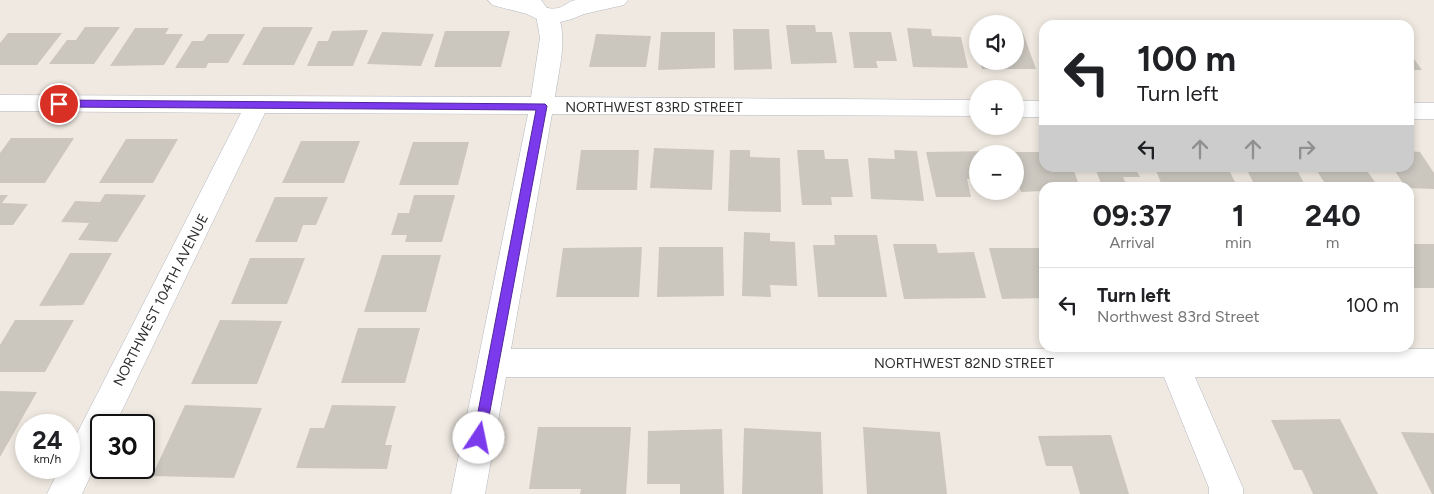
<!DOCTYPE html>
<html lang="en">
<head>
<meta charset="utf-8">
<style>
  :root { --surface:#fff; --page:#f2f2f2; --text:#202124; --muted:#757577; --line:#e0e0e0 }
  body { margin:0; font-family:Figtree,sans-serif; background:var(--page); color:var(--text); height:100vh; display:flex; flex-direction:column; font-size:19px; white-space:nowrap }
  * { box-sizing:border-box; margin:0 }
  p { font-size:16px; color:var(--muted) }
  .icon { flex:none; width:28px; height:28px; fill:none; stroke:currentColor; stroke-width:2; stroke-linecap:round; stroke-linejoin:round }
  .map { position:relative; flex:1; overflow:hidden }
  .drawer { position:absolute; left:1039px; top:182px; width:375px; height:170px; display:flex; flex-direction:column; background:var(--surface); border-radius:15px; box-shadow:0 2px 8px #0003 }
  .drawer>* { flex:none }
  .guide { position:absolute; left:1039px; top:20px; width:375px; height:152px; border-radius:15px; box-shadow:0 2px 8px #0003; background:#fff; color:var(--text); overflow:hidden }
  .fabs { position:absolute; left:969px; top:15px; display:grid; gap:10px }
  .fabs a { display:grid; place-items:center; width:55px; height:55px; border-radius:50%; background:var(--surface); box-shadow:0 2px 8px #0003; font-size:25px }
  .speed { position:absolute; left:15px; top:414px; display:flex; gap:10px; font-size:25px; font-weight:700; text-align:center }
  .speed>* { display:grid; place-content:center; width:65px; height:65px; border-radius:50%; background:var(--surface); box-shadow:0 2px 8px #0003; line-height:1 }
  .speed small { font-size:12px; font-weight:400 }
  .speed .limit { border:2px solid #111; border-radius:8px; background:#fff; color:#111 }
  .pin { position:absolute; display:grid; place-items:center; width:42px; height:42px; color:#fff; margin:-21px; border:2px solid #fff; border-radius:50%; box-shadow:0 1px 5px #0007 }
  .me { position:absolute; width:55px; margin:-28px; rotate:11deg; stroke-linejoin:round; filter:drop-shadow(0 0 4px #0008) }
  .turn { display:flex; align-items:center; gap:18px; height:105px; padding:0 15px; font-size:22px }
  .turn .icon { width:65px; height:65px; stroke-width:2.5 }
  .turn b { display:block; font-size:35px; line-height:42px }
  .lanes { display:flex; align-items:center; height:48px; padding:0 15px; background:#0003; justify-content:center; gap:25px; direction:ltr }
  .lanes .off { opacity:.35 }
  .eta { display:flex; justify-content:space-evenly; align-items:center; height:85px; text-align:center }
  .eta b { font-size:30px; font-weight:700; line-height:35px }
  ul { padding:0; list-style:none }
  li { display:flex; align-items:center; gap:15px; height:75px; padding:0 15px; border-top:1px solid var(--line) }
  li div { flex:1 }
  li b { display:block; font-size:19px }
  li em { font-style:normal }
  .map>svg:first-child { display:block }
</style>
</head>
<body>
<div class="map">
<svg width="1434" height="494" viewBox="0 0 1434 494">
  <rect width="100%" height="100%" fill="#efe9e1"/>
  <path fill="#cbc7bf" d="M786,25H815L816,32H832L837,63L791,64Z
    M85,27H120L94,64H49L67,40H76Z
    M263,27H313L294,65H242Z
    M135,28H169L165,34H183L164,65L110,66Z
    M907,28L931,29L932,36L961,37L968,68L913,67Z
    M733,29H769L772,69L734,70Z
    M368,30L353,66H307L318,41H328L332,31Z
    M445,31H510L501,67H434Z
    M382,32L434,34L421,66L367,64Z
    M661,32H715V68L658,70Z
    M849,32H891L897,61H876L878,68H854Z
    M8,33H62L37,65H0V43Z
    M978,33V53H977L971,34Z
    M1015,33H1023L1036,69H982L980,61H1015Z
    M208,34H245L228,63H208L206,68H175L192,41H203Z
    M596,34L651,36L646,67H589Z
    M1409,52L1422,70H1409Z
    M11,138H74L45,183H0V153Z
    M126,139H178L153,183H99Z
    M301,141H360L344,183H282Z
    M413,142H469L458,185H399Z
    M654,148L714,150L712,190L650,188Z
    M581,150H639L637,190H576Z
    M730,150H750V157L780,158L781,212L728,211Z
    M797,150H824L825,159H848L853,197H831L832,205H802Z
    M894,150L917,151L924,201L871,199L868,158L895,159Z
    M992,151L993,154H978V179H967L971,197H936L926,152Z
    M1409,151L1420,152L1434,173V189L1406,188L1393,168H1409Z
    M1015,152H1044V168H1073L1080,188H1044V191L1021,192L1015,174Z
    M1095,168H1135L1140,177H1123L1127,186H1102Z
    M1155,168H1228L1238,188H1163Z
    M1246,168H1296L1306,187L1255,186Z
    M1315,168H1365L1379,188H1328Z
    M105,194L146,195L117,242L78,240L89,223L61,222L75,201L100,202Z
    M0,195H8L2,203L28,204L13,225H0Z
    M414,195H455L442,242H405L407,235H391L398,213H409Z
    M275,197H328L316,225H303L297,242H255Z
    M744,232L770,233V241L795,242L797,286L770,285L771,297L742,296Z
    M834,235H877L887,297H818L813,245H835Z
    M893,244H936L938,253L974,252L986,298L904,299Z
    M1409,244H1434V288H1413L1409,281Z
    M642,247L639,297H556L563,248Z
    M659,247H723L724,296L657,297Z
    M989,248H1044V298L1002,299Z
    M70,253H112L83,305L39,306Z
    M382,255H441L426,312H364Z
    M250,258H305L287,304H231Z
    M15,320H74L45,372H0V345Z
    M220,320L282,321L257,384H191Z
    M358,328H420L405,383H341Z
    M0,391L37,392L0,457Z
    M185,405L262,408L234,478L152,476Z
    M332,405L396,406L385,445H392L387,469L296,468L310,428H324Z
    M1340,419L1378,494H1313L1302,470H1294L1271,420Z
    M538,427H631L626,494H580L581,489H529Z
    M863,427L940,432L947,494H867Z
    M744,428L821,432L823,494H742Z
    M722,429L724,494H680V484H647L648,431Z
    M1401,432L1434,433V494H1432Z
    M1111,435L1129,494H1080L1072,466H1046L1038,436Z"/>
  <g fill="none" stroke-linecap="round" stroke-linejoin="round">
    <g stroke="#b4b7c1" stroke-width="1">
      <path id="street" d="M547,8L555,10C570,33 558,72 555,97L978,100V116L552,114L511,349H1434V377H1195L1243,488V494H1209V488L1164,377H506L485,494H451L528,114L265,113L115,425H101V453L82,494H47L60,468H69V449L241,113L0,111V95L531,97L540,38L536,15L539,10Z
        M1015,101H1044V117H1015Z
        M1409,103H1434V119H1409Z"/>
    </g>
    <g stroke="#b4b7c1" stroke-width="1">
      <path id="secondary" d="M488,0H541L547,8C564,11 564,2 576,0C590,0 612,0 628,0L624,5L584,14L572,19L556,23L539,20L527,14L492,5Z"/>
    </g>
    <use href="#street" fill="#fff" fill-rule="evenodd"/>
    <use href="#secondary" fill="#fff" fill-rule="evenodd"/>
  </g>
  <path fill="#7c3aed" stroke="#51269a" d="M59,100L545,104L547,106L484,443L479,444L475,443L473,438L536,110L59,107L54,104Z"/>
  <g text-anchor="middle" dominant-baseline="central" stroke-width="4" stroke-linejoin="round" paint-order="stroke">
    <g font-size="14" fill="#2e2e2e" stroke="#fff">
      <text x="654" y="107">NORTHWEST 83RD STREET</text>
      <text transform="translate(161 300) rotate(-63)">NORTHWEST 104TH AVENUE</text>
      <text x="964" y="363">NORTHWEST 82ND STREET</text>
    </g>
  </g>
</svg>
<div class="fabs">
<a><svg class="icon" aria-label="sound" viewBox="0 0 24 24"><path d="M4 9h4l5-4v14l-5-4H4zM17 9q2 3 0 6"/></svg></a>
<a>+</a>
<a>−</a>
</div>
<div class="speed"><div>24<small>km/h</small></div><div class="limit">30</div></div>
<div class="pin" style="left:59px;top:104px;background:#d93025"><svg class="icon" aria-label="arrive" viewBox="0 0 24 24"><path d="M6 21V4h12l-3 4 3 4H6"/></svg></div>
<svg class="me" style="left:479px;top:438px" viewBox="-20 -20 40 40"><circle r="19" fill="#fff"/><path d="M0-13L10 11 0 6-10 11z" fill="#7c3aed"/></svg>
<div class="guide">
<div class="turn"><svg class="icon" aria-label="left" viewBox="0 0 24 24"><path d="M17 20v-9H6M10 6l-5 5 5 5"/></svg><div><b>100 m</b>Turn left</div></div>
<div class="lanes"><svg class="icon" aria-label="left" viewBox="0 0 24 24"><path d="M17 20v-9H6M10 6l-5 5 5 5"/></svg><svg class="icon off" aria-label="ahead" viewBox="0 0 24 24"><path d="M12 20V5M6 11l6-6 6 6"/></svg><svg class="icon off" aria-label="ahead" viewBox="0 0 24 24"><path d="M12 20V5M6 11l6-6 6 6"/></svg><svg class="icon off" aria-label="right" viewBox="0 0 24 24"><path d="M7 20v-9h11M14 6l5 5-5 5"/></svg></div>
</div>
<section class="drawer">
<div class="eta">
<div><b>09:37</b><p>Arrival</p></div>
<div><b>1</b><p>min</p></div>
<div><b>240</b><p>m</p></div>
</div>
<ul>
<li><svg class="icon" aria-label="left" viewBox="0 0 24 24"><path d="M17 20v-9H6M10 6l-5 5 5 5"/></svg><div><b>Turn left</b><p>Northwest 83rd Street</p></div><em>100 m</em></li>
</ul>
</section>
</div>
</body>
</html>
